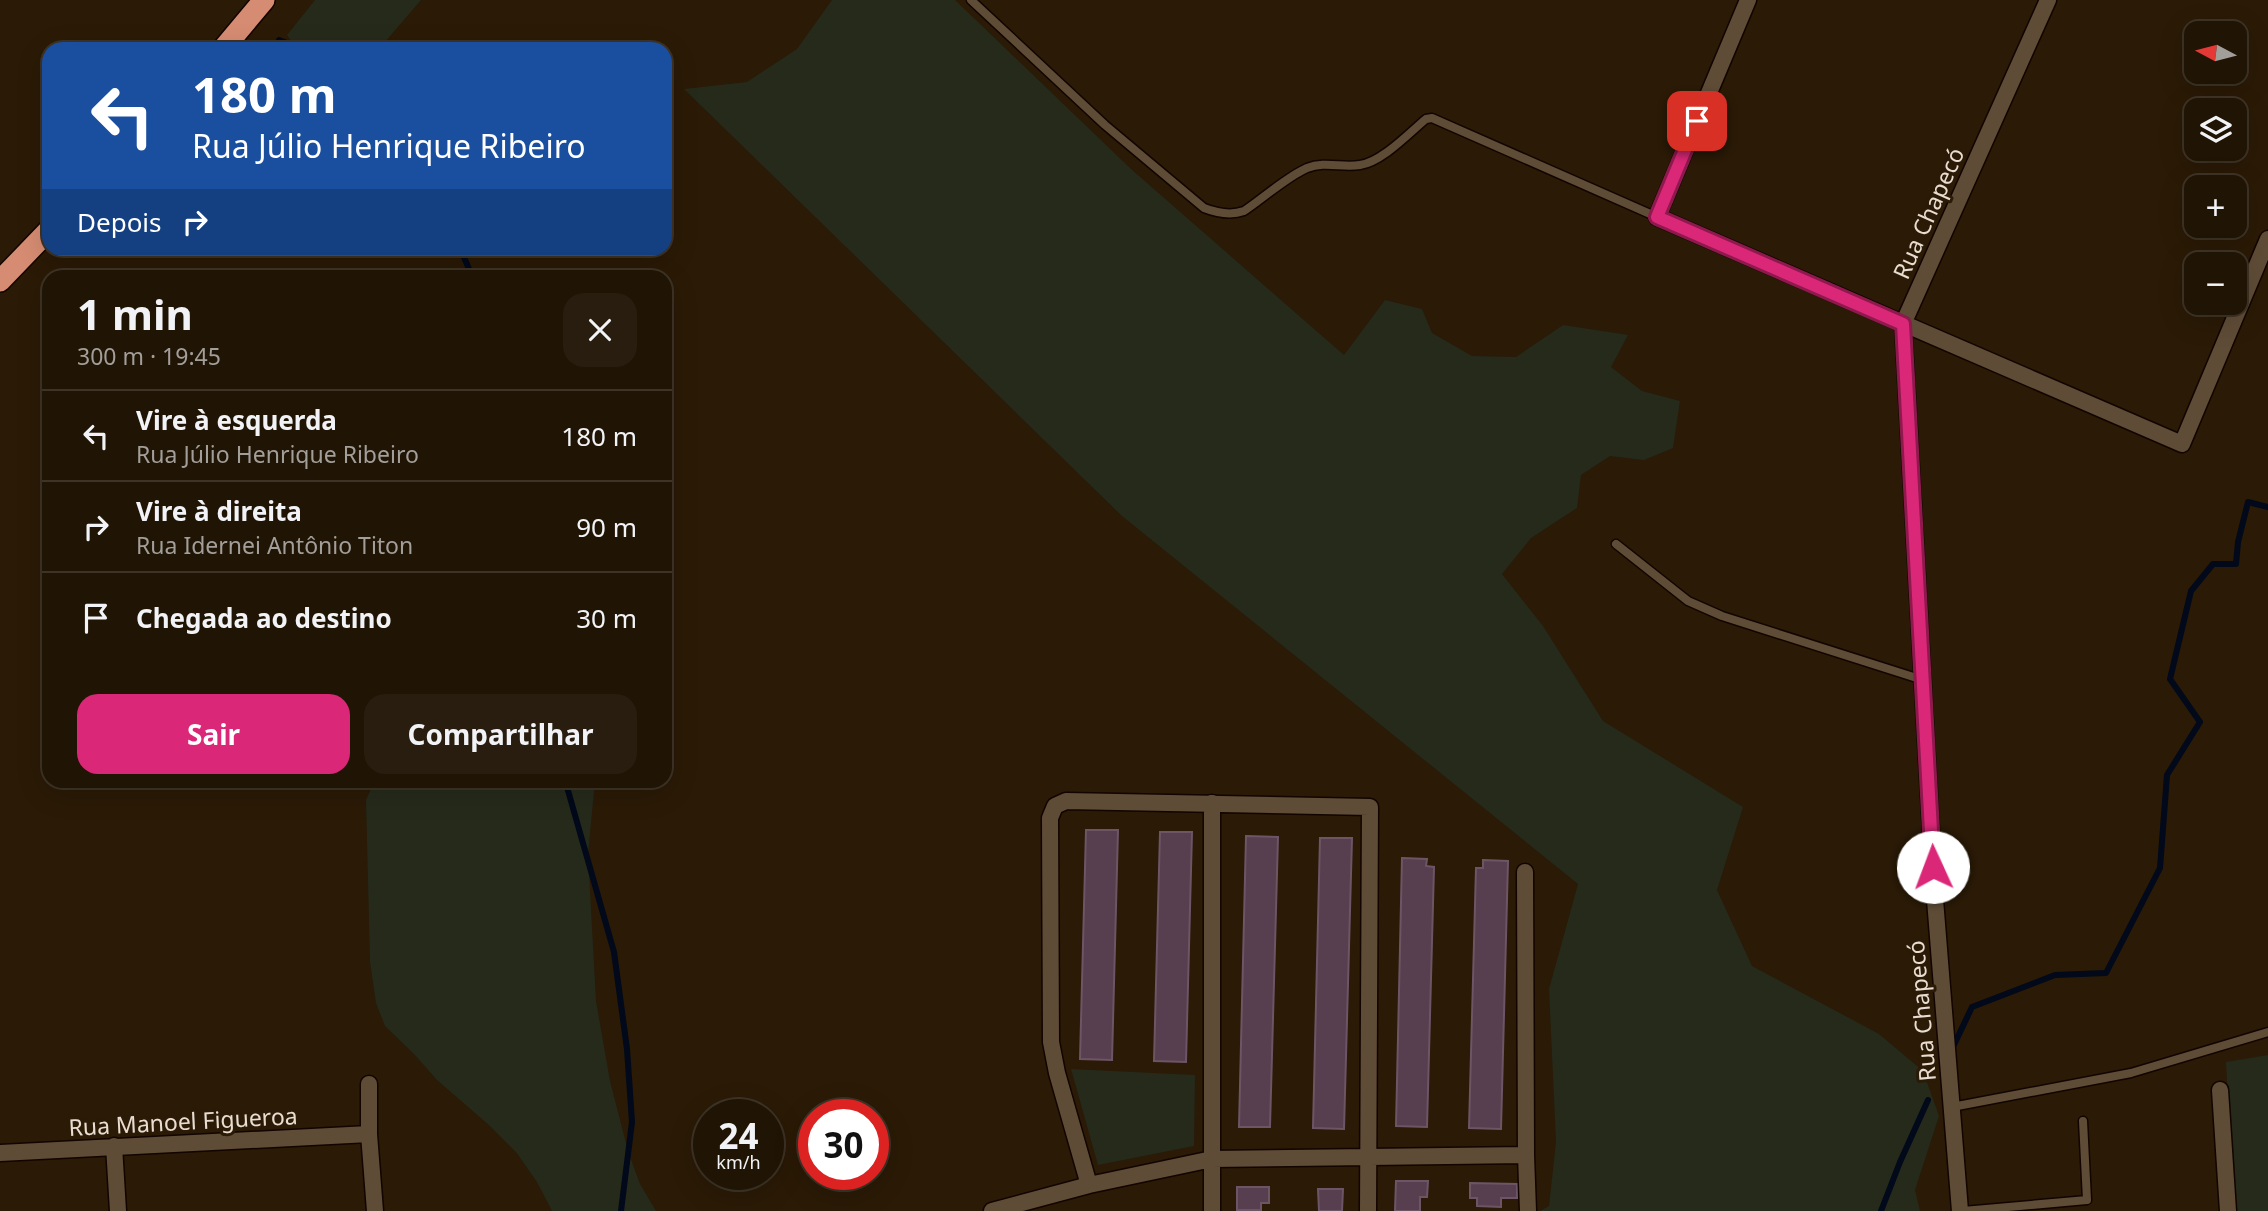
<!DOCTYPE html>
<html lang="pt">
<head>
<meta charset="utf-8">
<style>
  :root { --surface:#201404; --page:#281d0e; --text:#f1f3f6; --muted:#a29e9a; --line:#3d3326; --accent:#db2777 }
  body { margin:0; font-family:"Noto Sans",sans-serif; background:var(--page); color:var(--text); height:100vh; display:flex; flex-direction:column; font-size:26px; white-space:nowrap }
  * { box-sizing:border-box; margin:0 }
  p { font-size:23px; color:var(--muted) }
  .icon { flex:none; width:38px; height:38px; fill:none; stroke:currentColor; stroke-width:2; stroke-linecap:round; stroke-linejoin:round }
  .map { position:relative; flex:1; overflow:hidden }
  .side { position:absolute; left:42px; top:270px; width:630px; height:518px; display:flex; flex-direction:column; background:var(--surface); border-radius:21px; box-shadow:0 7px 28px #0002,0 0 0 2px var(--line) }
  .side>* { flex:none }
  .banner { position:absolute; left:42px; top:42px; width:630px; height:214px; border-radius:21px; box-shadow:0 7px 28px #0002,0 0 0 2px var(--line); background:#1a4fa0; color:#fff; overflow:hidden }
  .needle { width:46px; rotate:277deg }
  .controls { position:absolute; left:2184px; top:21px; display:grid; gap:14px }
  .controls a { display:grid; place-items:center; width:63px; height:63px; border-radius:14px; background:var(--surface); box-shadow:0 7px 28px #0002,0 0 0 2px var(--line); font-size:35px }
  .speed { position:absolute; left:693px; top:1099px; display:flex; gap:14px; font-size:35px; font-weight:700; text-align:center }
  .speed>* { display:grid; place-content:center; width:91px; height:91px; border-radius:50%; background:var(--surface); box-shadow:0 7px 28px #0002,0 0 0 2px var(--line); line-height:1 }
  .speed small { font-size:18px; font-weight:400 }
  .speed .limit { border:10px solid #d22; background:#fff; color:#111 }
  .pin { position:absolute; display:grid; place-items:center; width:60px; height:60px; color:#fff; margin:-30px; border-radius:14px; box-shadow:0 4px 10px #0006 }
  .me { position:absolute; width:77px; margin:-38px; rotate:358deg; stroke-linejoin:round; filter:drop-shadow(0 0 5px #0008) }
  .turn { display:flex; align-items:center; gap:24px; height:147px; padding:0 35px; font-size:32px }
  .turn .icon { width:91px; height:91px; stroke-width:2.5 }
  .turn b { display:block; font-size:49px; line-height:60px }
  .then { display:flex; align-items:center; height:66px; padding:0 35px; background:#0003; gap:14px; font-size:26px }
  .round { display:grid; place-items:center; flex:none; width:74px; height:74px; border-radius:21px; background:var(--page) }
  .headline { display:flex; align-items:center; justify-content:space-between; height:119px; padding:0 35px }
  h1 { font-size:42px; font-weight:700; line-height:52px }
  .action { display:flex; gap:14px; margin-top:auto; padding:14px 35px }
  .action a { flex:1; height:80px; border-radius:21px; background:var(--accent); color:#fff; font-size:28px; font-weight:700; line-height:80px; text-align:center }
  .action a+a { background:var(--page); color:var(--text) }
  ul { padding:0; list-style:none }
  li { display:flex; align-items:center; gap:21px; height:91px; padding:0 35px; border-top:2px solid var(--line) }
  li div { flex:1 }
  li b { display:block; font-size:26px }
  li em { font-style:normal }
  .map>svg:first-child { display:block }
</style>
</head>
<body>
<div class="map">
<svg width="2268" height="1211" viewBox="0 0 2268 1211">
  <rect width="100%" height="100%" fill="#2a1a06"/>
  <path fill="#252a1b" d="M315,0H421L379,49H297L287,35Z
    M832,0H955L1131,169L1344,355L1385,300L1422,309L1432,333L1472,356L1516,357L1563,325L1628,335L1611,367L1642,391L1680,401L1673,448L1644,460L1610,456L1581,475L1577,508L1531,538L1502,574L1543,626L1603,721L1743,807L1717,890L1752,966L1879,1034L1923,1071L1939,1116L1915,1190L1920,1211H1540L1549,1206L1556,1142L1549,989L1578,884L1122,516L684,89L747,82L797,49Z
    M488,780L595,781L588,854L596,1001L610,1081L628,1151L640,1184L656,1211H552L537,1182L516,1152L490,1126L437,1080L414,1054L385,1026L376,1003L370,962L366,800L371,789L408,781H445L481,785Z
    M2268,1055V1211H2234L2226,1062Z
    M1071,1069L1195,1075L1194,1146L1098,1165Z"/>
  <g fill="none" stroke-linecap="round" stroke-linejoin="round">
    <path stroke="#01091a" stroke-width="6" d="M279,40L303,49
      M460,248L472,276
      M565,780L614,952L627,1049L632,1122L621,1211
      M1952,1049L1972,1007L2055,975L2106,973L2160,868L2167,775L2200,722L2170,679L2191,591L2213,564H2236L2238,542L2248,502L2268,507
      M1881,1211L1900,1162L1928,1100"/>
  </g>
  <path fill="#573f4f" stroke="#6e5566" stroke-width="2" d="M1086,830H1118L1112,1060L1080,1059Z
    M1160,832H1192L1186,1062L1154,1061Z
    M1246,836L1278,837L1270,1127H1239Z
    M1320,838H1352L1344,1129L1313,1128Z
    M1402,858L1427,859L1426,866L1434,867L1427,1127L1396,1126Z
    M1483,860L1508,861L1501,1129L1469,1128L1476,868H1483Z
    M1396,1181H1428L1427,1197H1420V1211H1395Z
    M1470,1183L1517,1184V1198H1501V1207L1477,1206V1198H1470Z
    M1237,1187H1269V1203H1261V1210H1237Z
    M1318,1189H1343L1342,1211H1319Z"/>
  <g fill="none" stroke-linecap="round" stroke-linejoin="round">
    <g stroke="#120500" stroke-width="11">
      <path id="lane" d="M971,0L1105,125L1204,208C1217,213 1230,216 1244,211C1262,199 1288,176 1307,168C1325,161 1342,168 1360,165C1382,162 1409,133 1426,119L1432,118L1657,217
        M1616,544L1688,601L1722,616L1923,680
        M1952,1107L2131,1073L2268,1032
        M1963,1211L2087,1200L2083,1121"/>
    </g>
    <g stroke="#120500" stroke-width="19">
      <path id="street" d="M1748,0L1657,217L2182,444L2268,239
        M1212,803V1211
        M1525,872L1526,1155
        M369,1084V1134L375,1211
        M2220,1090L2228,1211
        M114,1146L118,1211
        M0,1153L369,1134
        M1089,1185L1057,1073L1051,1042L1050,818L1055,806L1066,801L1370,807L1368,1211
        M992,1211L1089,1185L1212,1159L1526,1155L1528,1211
        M1960,1211L1934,887L1903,324L2048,0"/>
    </g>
    <g stroke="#120500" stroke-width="24">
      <path id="highway" d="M223,49L264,0
        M0,281L49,230"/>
    </g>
    <use href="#lane" stroke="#5f4c37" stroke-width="8"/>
    <use href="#street" stroke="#5f4c37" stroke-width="16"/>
    <use href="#highway" stroke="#d58c72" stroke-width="21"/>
  </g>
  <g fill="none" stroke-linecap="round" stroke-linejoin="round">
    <g stroke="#8e194d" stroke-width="18">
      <path id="route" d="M1697,121L1657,217L1903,324L1933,867"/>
    </g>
    <use href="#route" stroke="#db2777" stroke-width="12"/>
  </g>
  <g text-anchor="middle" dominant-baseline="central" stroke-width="6" stroke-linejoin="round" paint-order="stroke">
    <g font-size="23" fill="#e8ddd0" stroke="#2a1a06">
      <text transform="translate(1928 213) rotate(-66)">Rua Chapecó</text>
      <text transform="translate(1921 1011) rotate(-95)">Rua Chapecó</text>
      <text transform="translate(183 1121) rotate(-3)">Rua Manoel Figueroa</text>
    </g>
  </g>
</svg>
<div class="controls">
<a><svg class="needle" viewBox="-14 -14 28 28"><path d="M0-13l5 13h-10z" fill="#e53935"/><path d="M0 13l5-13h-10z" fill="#a29e9a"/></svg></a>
<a><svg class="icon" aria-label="layers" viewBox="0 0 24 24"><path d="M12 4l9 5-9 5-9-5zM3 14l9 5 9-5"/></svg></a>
<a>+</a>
<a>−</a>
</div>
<div class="speed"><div>24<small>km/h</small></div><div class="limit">30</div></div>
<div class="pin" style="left:1697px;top:121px;background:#d93025"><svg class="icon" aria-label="arrive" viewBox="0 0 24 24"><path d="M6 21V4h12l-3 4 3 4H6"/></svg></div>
<svg class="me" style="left:1933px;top:867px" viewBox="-20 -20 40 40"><circle r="19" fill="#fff"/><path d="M0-13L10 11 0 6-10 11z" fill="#db2777"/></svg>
<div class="banner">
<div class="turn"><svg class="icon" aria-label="left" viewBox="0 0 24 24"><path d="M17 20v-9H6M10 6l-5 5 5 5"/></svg><div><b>180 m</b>Rua Júlio Henrique Ribeiro</div></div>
<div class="then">Depois<svg class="icon" aria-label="right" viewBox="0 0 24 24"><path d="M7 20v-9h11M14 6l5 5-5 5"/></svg></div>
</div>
<section class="side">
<div class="headline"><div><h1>1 min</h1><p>300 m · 19:45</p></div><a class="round"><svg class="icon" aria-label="close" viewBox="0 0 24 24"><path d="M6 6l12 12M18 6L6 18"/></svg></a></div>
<ul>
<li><svg class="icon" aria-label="left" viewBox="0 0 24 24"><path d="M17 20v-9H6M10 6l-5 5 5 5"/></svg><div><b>Vire à esquerda</b><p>Rua Júlio Henrique Ribeiro</p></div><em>180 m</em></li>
<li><svg class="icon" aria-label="right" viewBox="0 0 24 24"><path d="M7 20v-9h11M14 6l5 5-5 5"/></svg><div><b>Vire à direita</b><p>Rua Idernei Antônio Titon</p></div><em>90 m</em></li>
<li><svg class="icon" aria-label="arrive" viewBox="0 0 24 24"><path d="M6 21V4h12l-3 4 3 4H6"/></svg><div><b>Chegada ao destino</b></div><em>30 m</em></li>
</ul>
<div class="action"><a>Sair</a><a>Compartilhar</a></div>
</section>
</div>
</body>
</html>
